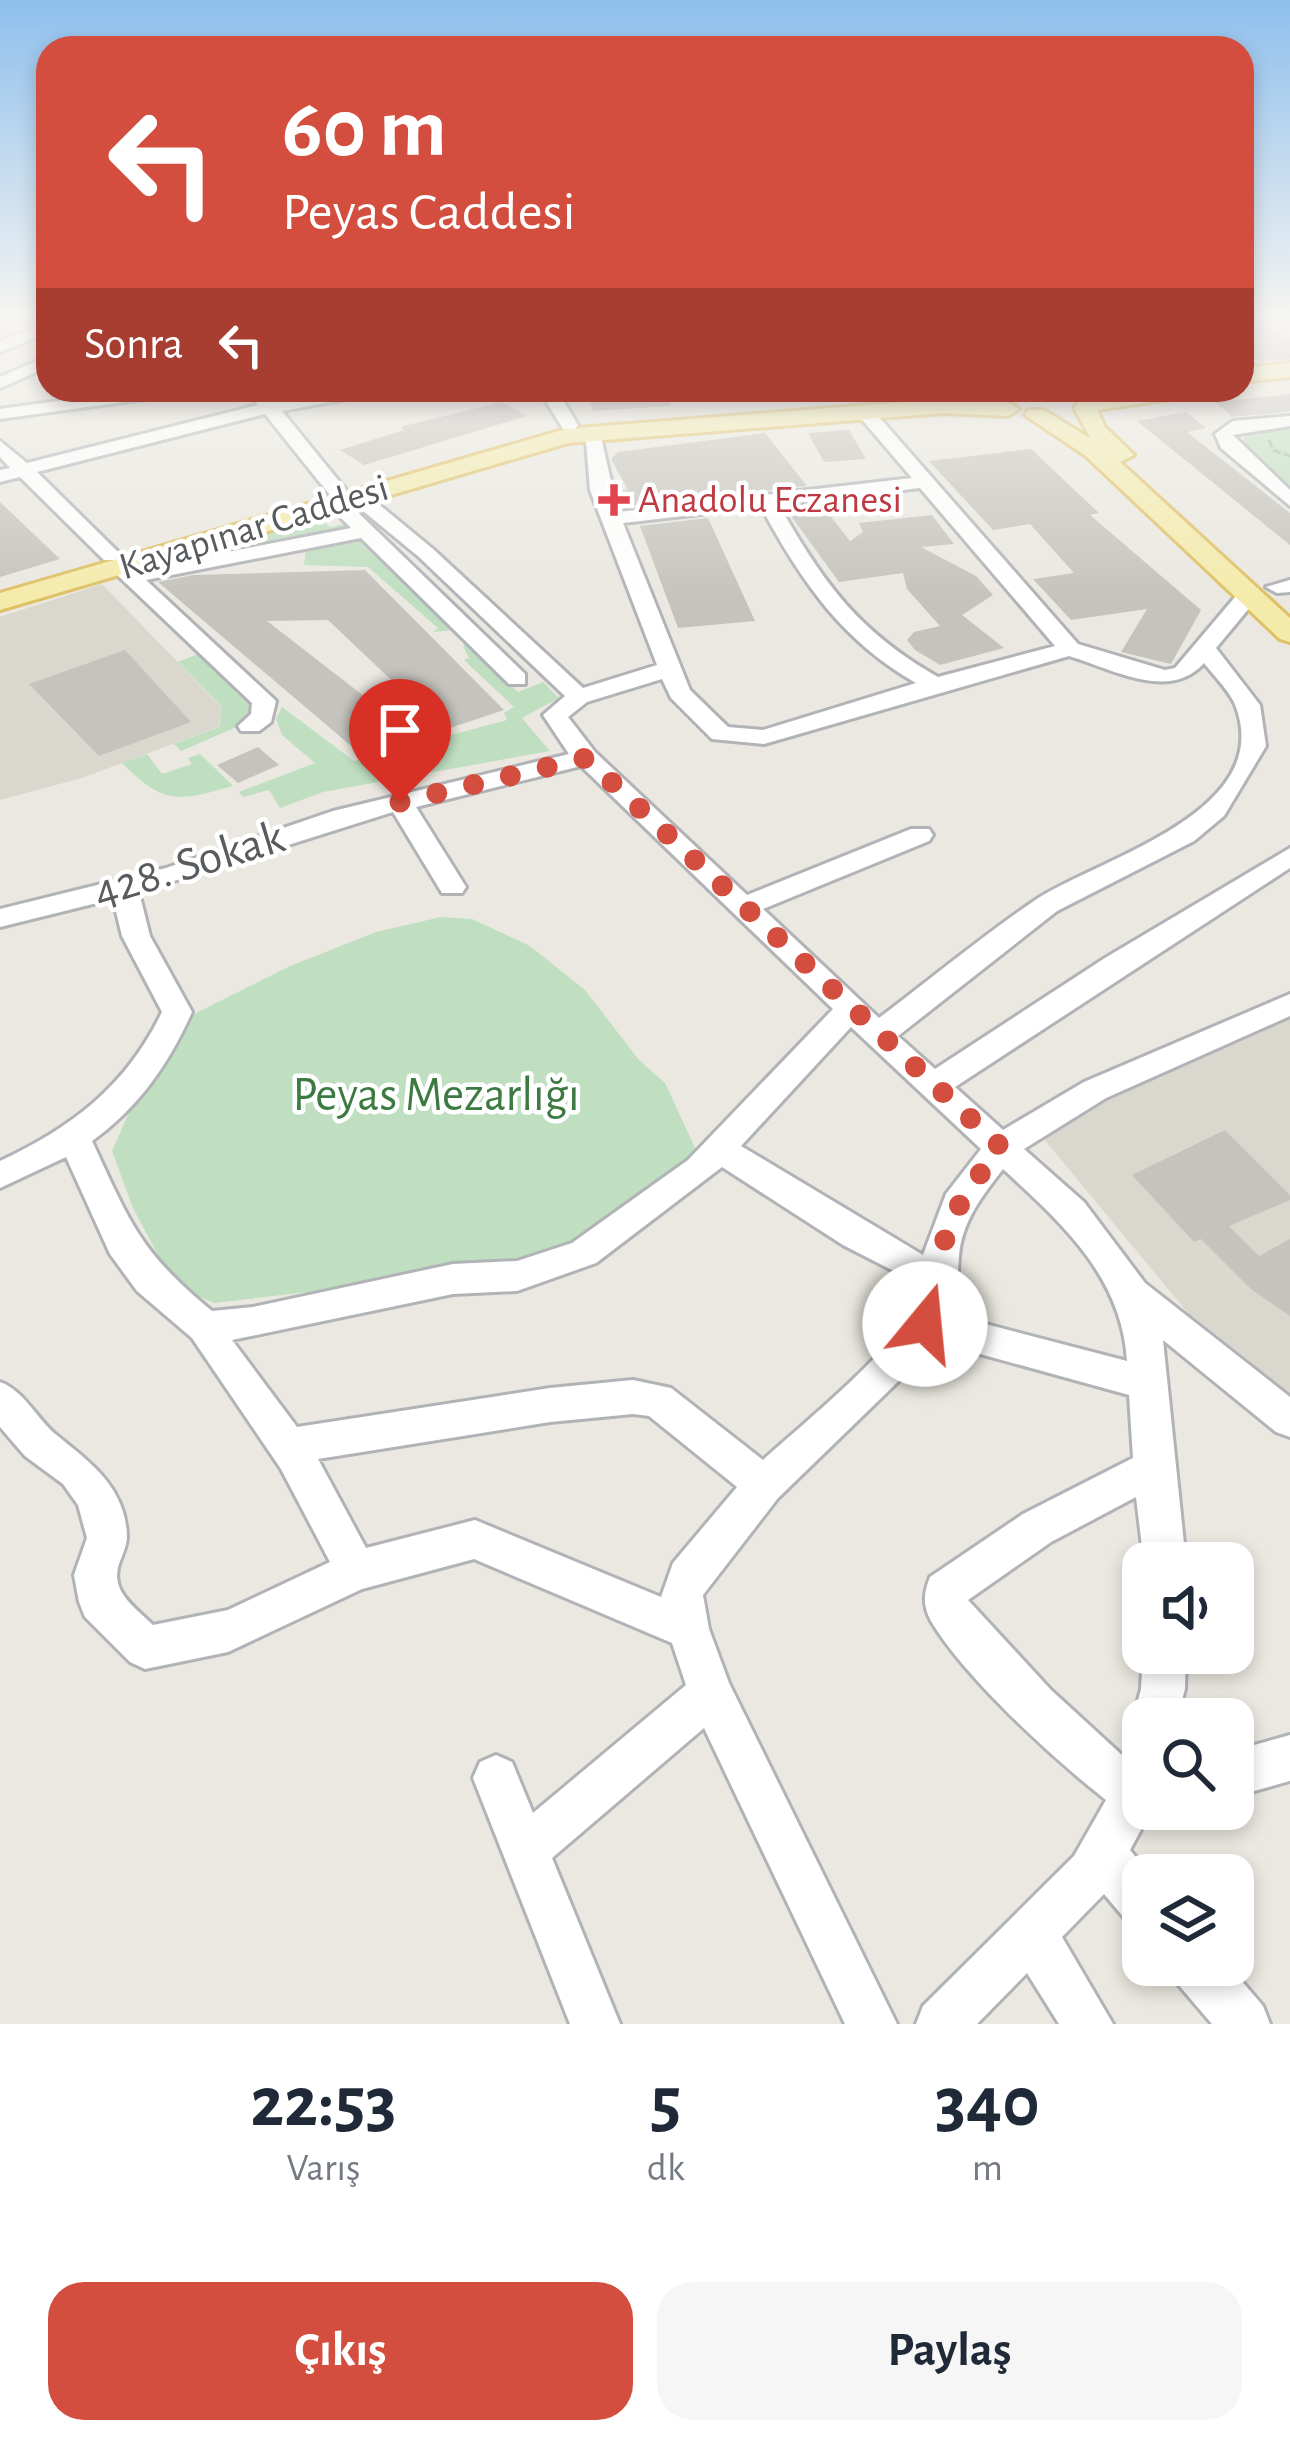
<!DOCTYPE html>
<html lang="tr">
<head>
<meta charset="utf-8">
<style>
  :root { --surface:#fff; --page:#f6f6f7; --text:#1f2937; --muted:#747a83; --accent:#d34e3e }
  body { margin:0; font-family:"Alegreya Sans",sans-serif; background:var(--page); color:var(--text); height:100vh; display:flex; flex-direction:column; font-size:45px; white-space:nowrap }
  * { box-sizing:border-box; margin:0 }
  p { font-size:39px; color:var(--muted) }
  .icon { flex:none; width:66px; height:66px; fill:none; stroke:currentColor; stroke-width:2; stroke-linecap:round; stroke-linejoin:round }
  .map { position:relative; height:2024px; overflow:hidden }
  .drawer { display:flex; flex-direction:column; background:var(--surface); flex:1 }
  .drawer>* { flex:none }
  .top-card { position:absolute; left:36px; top:36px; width:1218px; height:366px; border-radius:36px; box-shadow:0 6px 18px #0003; background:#d34e3e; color:#fff; overflow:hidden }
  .buttons { position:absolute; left:1122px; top:1542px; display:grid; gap:24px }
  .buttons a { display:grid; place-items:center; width:132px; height:132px; border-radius:24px; background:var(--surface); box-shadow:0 6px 18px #0003; font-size:60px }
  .pin { position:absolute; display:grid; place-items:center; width:102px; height:102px; color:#fff; margin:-123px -51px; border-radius:50% 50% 50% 0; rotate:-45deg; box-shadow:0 0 12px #0007 }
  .pin .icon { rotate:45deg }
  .me { position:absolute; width:132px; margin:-66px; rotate:17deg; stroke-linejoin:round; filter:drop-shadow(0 0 9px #0008) }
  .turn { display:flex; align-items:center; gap:42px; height:252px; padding:0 48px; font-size:54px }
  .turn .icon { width:156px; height:156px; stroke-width:2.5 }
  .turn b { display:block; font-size:84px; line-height:102px }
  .then { display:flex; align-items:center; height:114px; padding:0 48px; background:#0003; gap:24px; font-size:45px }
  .eta { display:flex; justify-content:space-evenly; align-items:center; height:204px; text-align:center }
  .eta b { font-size:72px; font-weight:600; line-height:84px }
  .button { display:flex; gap:24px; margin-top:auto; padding:24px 48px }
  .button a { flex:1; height:138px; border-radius:36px; background:var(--accent); color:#fff; font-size:48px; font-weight:600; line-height:138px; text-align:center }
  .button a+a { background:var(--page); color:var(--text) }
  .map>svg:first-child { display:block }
</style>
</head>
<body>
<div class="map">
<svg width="1290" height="2024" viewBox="0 0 1290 2024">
  <rect width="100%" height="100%" fill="#eae8e0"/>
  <path fill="#dad7cf" d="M102,584L222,708L218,727L82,778L0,800V617Z
    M1290,1015V1398L1192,1318L1039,1133Z"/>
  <path fill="#bfdfc0" d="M1283,427L1290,428V487L1241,449L1245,436Z
    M329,514L322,519L330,527L344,524L349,529L185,557Z
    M361,540L453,630L433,632L438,628L368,567L304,565L306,548Z
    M467,644L518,692L543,682L559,698L522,718L550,751L323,792L280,808L269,790L243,797L239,792L315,763L282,735L276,719L282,707L354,761L507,720L504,713L514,707L464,660L469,658L463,646Z
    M206,651L259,706L241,725L181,751L174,744L219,727L222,707L178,662Z
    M147,754L162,774L192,764L188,758L200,754L233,786C179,801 165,806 122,763Z
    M441,917L472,919L530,946L585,990L639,1060L665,1083L696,1150L672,1174L562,1250L352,1287L214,1303L174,1285L133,1208L112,1151L131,1108L192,1015L288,967L376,932Z"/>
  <path fill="#c5c3bd" d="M1242,316H1251L1290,340V359L1261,361L1242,348Z
    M670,390L671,406L593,411L587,394Z
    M1290,394V411L1276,413L1232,417L1215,402Z
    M502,402L527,416L364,465L340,450L404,430L400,427Z
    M1186,412L1206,428L1187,432L1290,513V545L1137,421Z
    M849,430L866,459L824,462L808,433Z
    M765,433L807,486L621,507L618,491L628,490L611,459L618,452Z
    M1031,449L1099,513L1090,515L1201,610L1171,664L1121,652L1147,609L1071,620L1033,579L1074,573L1030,524L993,530L929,461Z
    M0,502L60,559L0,577Z
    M821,504L850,541L863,532L859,523L932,515L954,544L921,547L976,576L993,595L962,615L1004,648L940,665L915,650L907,640L914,632L940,626L907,589L903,573L839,582L786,509Z
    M708,518L755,621L678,628L640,526Z
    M365,570L504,710L444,730L328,620L267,621L418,738L363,756L158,582L193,575Z
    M125,650L191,722L99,756L29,684Z
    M258,747L279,765L238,783L217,765Z
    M1225,1130L1290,1195V1200L1229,1226L1259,1256L1290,1239V1316L1251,1289L1201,1239L1194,1242L1132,1175Z"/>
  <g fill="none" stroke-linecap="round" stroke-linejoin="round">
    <g stroke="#b1b3b7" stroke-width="6">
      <path id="minor" d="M48,322V333L0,352V341Z
        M48,356V367L0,388V377Z
        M137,390H184L175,395L0,419V409Z
        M258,390L274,402L352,390H395L282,411L346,490L336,496L329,494L265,414L37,472L118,552V560H104L20,477L0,482V470L10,468L0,457V441L27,463L258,405L250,395Z
        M539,390H557L578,425L575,429H563Z
        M859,408H871L1078,644L1165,670L1175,668L1241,590H1257L1260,595L1216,648L1260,705L1266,746L1224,816L1194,841L1057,911L898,1036L935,1069L1105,958L1290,848V868L955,1087L1003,1130L1084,1082L1290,994V1016L1106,1098L1024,1149L1084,1202L1145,1283L1290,1397V1437L1276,1432L1163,1340L1186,1563H1144L1136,1497L1051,1542L968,1600L1051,1690L1123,1756L1127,1747L1143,1740V1809H1159L1150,1813L1130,1850L1151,1875H1143V1927L1126,1920L1104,1894L1062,1937L1113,2024H1059L1027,1973L977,2024H916L923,2006L1074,1856L1106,1800C1053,1758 965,1678 931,1621C922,1605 924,1592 930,1577L1023,1514L1133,1458L1129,1395L933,1341L909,1371L778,1498L703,1595L709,1629L729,1683L897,2024H845L704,1728L552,1858L620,2024H570L473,1778L480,1762L496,1755L512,1762L533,1813L686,1685L672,1643L474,1559L362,1589L228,1652L145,1669L130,1662L85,1617L79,1602L74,1575L87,1538L78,1505L63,1484L25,1456L0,1427V1382C24,1391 35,1416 54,1433C88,1461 126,1486 127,1537C127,1545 122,1556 119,1564C110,1592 135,1607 153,1625L228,1610L330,1562L281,1469L192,1338L137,1291L110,1254L66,1157L0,1188V1161C73,1127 127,1085 162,1012L122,936L113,899L0,927V909L166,868L333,811L569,754L543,715L565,696L419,557L351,501V493H365L433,549L583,688L657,665L590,490L585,429L600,433L618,512L912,478L859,416ZM920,488L1055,646L938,677C859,632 823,583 779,505ZM761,507C801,581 842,641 916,683L763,730L728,727L690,690L623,523ZM1069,656C1112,669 1170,702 1204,663C1214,676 1231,692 1236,707C1275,814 1096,859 1034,901C981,937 931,979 879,1018L763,909L929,841L933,835L929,829H911L747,895L595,752L568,717L587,702L662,679L671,698L712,739L764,744ZM581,766L833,1009L688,1160L572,1243L517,1261L453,1264L253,1307L212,1311C140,1252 130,1223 92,1141C139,1107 168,1065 192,1012L150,936L139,892L393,812L442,893H462L466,887L416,807ZM851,1027L981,1149L946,1194L923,1255L741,1146ZM722,1167L843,1245L923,1286C916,1334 802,1424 763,1460L671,1388L633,1380L550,1388L297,1427L232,1340L453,1294L517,1291L596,1263ZM1003,1169C1062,1223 1122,1277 1127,1361L951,1315C958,1294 957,1279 959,1257C961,1222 983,1195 1003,1169ZM633,1414L649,1416L737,1487L673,1563L661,1597L475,1520L366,1548L318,1459L550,1422Z
        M1290,416V426L1233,435L1290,490V506L1221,448L1215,434L1233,421Z
        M331,500H345L525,674V684H509L361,538L146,580L276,701L271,722L259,731H241L238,726L251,714L252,703L110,568L120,562L134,570L351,528L331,508Z
        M1290,580V592L1277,593L1266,587Z
        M1143,1652L1186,1653L1185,1689L1177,1719H1143V1736L1133,1719L1141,1689Z
        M1290,1735V1781L1233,1797V1751Z
        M1170,1965H1228L1263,2006L1270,2024H1212L1177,1983Z"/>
    </g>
    <g stroke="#dfc065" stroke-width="6">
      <path id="major" d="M1290,363V377L1242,382V368Z
        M1141,390H1195L1184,397L1097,410L1105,427L1134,455L1120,462L1290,618V642L1280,639L1086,456L1025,415L1028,410H1044L1091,439L1074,408L1080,400Z
        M944,399L1008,402L1019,409L1008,416L944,413L568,443L0,610V593L566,429Z"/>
    </g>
    <path stroke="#9abfa6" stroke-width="3" stroke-dasharray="8 3" stroke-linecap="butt" d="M1269,440L1273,450L1290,456"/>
    <use href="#minor" fill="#fff" fill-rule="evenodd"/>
    <use href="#major" fill="#f4ebab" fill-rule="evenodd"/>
  </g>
  <linearGradient id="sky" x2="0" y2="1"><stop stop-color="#8ebfed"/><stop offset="0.53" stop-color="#f6f5f1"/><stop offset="1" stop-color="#f6f5f1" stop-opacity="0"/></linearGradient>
  <rect width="1290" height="599" fill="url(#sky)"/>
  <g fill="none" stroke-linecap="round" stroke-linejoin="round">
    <path stroke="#d34e3e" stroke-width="21" stroke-dasharray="0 37.8" d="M400,802L586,758L1001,1147C977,1178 954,1205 944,1243C936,1273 946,1298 925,1324"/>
  </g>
  <path fill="#e0444e" stroke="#fff" stroke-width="4.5" d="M608 482h12v12h12v12h-12v12h-12v-12h-12v-12h12z"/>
  <g text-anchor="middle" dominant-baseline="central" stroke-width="9" stroke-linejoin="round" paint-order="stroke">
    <g font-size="39" fill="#be3a42" stroke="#fff" text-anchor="start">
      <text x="638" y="500">Anadolu Eczanesi</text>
    </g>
    <g font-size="39" fill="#595c5f" stroke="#fff">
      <text transform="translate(254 528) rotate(-17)">Kayapınar Caddesi</text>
    </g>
    <g font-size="48" fill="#595c5f" stroke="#fff">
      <text transform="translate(189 865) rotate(-17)">428. Sokak</text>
    </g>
    <g font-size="48" fill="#3d7a42" stroke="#fff">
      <text x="436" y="1096">Peyas Mezarlığı</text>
    </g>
  </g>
</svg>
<div class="buttons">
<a><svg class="icon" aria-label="sound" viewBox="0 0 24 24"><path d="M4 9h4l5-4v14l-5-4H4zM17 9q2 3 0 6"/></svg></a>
<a><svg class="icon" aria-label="search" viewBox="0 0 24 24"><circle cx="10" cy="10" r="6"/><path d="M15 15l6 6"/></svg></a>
<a><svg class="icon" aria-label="layers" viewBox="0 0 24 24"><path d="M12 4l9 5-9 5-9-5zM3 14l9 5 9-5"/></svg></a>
</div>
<div class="pin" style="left:400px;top:802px;background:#d93025"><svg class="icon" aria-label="arrive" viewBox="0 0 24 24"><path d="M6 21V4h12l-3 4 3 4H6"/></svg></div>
<svg class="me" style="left:925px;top:1324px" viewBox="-20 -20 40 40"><circle r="19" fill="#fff"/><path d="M0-13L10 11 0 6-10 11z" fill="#d34e3e"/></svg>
<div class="top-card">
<div class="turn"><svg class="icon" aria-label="left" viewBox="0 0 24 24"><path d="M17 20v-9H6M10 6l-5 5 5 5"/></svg><div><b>60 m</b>Peyas Caddesi</div></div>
<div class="then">Sonra<svg class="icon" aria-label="left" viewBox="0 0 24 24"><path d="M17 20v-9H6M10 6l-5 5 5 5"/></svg></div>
</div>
</div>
<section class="drawer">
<div class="eta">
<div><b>22:53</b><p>Varış</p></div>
<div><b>5</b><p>dk</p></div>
<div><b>340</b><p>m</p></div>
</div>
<div class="button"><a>Çıkış</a><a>Paylaş</a></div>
</section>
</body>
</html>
